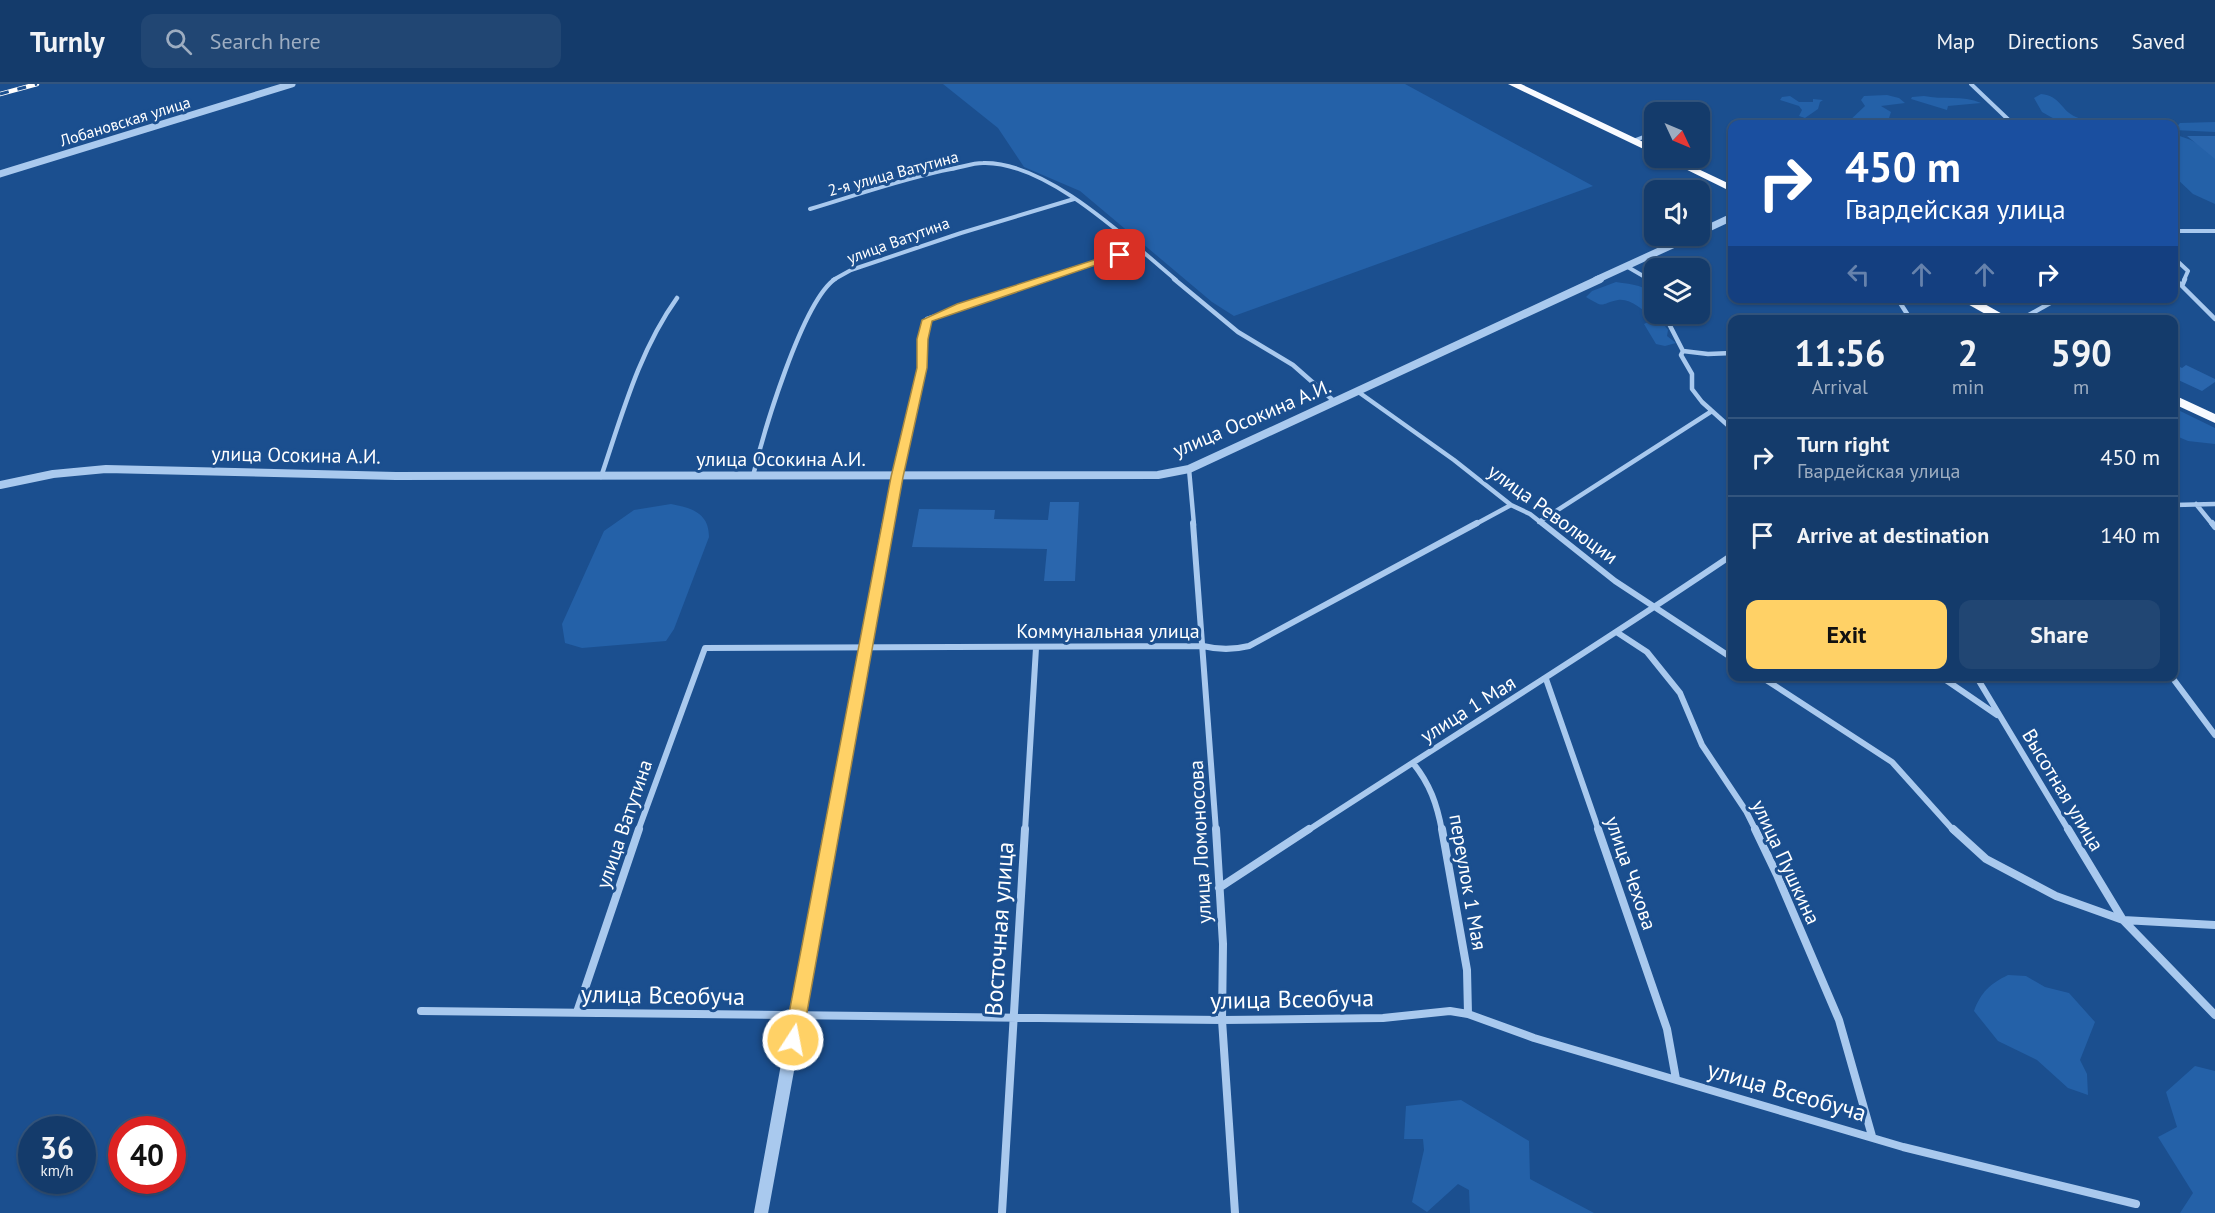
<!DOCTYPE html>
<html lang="en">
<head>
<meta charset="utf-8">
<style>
  :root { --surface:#143b6b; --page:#214673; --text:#f1f3f6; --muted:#9dadc1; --line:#33557e; --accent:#ffd166 }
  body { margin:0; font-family:"PT Sans",sans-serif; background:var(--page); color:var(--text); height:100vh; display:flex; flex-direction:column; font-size:22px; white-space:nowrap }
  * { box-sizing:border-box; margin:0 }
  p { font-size:20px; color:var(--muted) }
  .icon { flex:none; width:33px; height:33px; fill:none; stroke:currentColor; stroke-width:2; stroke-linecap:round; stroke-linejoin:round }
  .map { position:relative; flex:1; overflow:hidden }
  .sheet { position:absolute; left:1728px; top:231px; width:450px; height:366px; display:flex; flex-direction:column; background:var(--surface); border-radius:12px; box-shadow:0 2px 4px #0004,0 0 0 2px var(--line) }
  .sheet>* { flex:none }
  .hud { position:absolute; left:1728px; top:36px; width:450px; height:183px; border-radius:12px; box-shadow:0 2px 4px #0004,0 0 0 2px var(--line); background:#1a4fa0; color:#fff; overflow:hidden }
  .needle { width:39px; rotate:134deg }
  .buttons { position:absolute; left:1644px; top:18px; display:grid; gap:12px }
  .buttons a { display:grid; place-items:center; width:66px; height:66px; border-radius:12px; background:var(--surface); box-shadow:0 2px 4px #0004,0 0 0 2px var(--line); font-size:30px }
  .speed { position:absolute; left:18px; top:1032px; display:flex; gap:12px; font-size:30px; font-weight:700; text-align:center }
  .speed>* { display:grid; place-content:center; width:78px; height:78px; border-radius:50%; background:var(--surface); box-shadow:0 2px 4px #0004,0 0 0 2px var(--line); line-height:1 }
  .speed small { font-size:15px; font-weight:400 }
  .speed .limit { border:9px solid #d22; background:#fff; color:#111 }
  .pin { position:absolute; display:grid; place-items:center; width:51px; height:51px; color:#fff; margin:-26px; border-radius:12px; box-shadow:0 3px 9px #0006 }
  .me { position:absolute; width:66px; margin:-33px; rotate:11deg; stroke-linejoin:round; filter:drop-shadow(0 0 4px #0008) }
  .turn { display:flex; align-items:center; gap:21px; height:126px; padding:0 18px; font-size:27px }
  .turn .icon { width:78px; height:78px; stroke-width:2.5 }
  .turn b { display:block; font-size:42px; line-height:51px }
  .lanes { display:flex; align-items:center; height:57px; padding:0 18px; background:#0003; justify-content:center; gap:30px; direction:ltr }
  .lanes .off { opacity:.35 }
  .eta { display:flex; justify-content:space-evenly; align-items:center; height:102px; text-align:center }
  .eta b { font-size:36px; font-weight:700; line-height:42px }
  .button { display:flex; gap:12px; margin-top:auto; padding:12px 18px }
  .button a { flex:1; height:69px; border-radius:12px; background:var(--accent); color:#111; font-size:24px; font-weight:700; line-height:69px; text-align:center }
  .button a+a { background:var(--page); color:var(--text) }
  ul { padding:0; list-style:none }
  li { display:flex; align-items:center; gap:18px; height:78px; padding:0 18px; border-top:2px solid var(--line) }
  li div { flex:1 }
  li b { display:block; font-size:22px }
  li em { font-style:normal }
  header { display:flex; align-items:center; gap:36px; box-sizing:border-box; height:84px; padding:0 30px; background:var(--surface); border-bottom:2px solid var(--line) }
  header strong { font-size:28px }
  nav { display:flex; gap:33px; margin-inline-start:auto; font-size:21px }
  .search { width:420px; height:54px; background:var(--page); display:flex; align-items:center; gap:15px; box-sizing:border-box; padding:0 21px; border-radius:12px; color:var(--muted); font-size:22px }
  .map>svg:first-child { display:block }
</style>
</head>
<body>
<header>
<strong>Turnly</strong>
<div class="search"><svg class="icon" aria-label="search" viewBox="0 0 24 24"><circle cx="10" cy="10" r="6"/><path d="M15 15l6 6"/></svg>Search here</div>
<nav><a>Map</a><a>Directions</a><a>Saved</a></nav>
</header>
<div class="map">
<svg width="2215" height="1129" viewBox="0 0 2215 1129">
  <rect width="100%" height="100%" fill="#1b4f8f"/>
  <path fill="#2461a8" d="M943,0H1405L1593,102L1234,232L1212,218L1080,107L1024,83L998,44Z
    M2041,10C2061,12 2061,27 2076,33C2086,38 2095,32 2103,40L2058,37L2042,28L2034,14Z
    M1887,11L1899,14L1905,19L1881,22L1891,28L1889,34L1895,40H1846L1865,22L1861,16L1864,12Z
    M1790,12L1799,18H1813V15L1823,16L1820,18L1818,25L1805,34L1799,32L1802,26L1799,22L1780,16L1782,13Z
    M1924,12C1942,16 1963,11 1981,19L1948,22L1947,26L1911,15L1912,13Z
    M2215,38V48L2174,46L2180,39Z
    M2174,50L2191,56L2215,70V120L2193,110L2174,92V89L2177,86L2174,85Z
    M1616,198C1640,202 1654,200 1654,230H1659L1660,232L1652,233C1643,226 1630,214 1618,216C1599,220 1606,225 1586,213L1592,207Z
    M1654,235L1662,238L1668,246L1667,252L1676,259L1665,262L1656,260L1644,240Z
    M2174,324L2215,344V360L2188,357L2174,351Z
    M671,420C692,424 709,429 709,453L674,545L666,557L582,564L565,559L562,540L604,447L634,426Z
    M2008,891L2026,892L2045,903L2069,909L2095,938L2080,976L2087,990L2088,1011L2068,1004L2037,976L1998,957L1974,927C1981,908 1990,900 2008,891Z
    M2195,982L2215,987V1129H2180L2193,1109L2158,1053L2177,1043L2166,1008Z
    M1461,1016L1529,1057L1530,1095L1594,1129H1470L1469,1106L1458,1100L1427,1128L1412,1118L1424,1066L1423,1055H1404L1406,1022Z"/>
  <path fill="#2a66ad" d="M2187,52H2215V75Z
    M2174,280L2182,284L2186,281L2215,295V298L2202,307L2174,294Z
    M1050,418H1079L1075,497H1044L1047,465L912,463L919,425L995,426L994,435L1048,436Z"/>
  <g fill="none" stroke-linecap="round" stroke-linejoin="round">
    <path stroke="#a9c9ee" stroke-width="4" d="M1971,0L2013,40
      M1633,57L1654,49
      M810,125C857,111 904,94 951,85C962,83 973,79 983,79C1047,77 1129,157 1176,196
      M2174,147H2215
      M2174,174L2188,187L2184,196
      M1626,182L1650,196
      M2174,194L2176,196
      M833,196L851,186L961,149L1074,115
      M1041,196L1120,171L1141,169"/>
    <path stroke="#a9c9ee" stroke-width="4.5" d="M1174,195L1238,248L1293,281L1335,318
      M1647,195L1654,199
      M2175,195L2182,202
      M2185,195L2182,202L2215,235
      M1897,214L1911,236
      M1664,230L1683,267L1708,270L1732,269
      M2020,236L2052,218
      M1683,267L1681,271L1692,290V305L1702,318L1732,345
      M1357,307L1454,376L1511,421L1530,430L1544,441
      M1189,385L1194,441
      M753,392C763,350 802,218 835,195
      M601,393C622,331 639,267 677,214
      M897,393L922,284V256L927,235L1046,195
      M2196,420L2213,441
      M2174,421L2215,420
      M1539,438L1712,327
      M1474,441L1511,421"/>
    <path stroke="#a9c9ee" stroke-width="6" d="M1193,439L1216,747
      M1542,439L1615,497L1732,574
      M2212,439L2215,443
      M1618,549L1647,568L1680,609L1702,661L1746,727L1756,747
      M1760,592L1892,678L1954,747
      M1940,592L1997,631
      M1976,592L2069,747
      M2171,592L2215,651
      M1546,595L1599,747
      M1413,679C1430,700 1437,720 1442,747
      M638,747L705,564L1203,562C1219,566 1233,566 1249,562L1477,439
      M1025,747L1036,564
      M1307,747C1448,655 1592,566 1732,471"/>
    <path stroke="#a9c9ee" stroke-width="8" d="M1216,745L1223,860L1222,936L1235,1129
      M1442,745L1467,886L1468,930
      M1598,745L1667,945L1676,995
      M1755,745L1777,791L1839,936L1872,1052
      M1953,745L1986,775L2056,812L2123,836L2215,841
      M2068,745L2123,836L2215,931
      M1219,804L1309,745
      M421,927L1222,936L1383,934L1450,927L1468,930L1534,954L1903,1063L2136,1120
      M577,928L639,745
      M1002,1129L1025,745"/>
    <path stroke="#a9c9ee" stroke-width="7" d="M0,90L292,0
      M1700,148L1732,133
      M1596,196L1692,152"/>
    <path stroke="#a9c9ee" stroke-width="8" d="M0,401L53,390L106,385L396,392L1158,391L1189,385L1600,195
      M887,441L896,393"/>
    <path stroke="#a9c9ee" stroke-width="10" d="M831,747L887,439"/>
    <path stroke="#a9c9ee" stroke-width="14" d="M761,1129L831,745"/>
    <path fill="#f8faff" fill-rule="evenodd" d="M1508,0H1521L1654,63V70Z
      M1663,74H1675L1732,101V108Z
      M1957,214H1974L2013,236H1996Z
      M2174,311L2215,330V339L2174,320Z"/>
    <g stroke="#fff" stroke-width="4.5">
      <path id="rail" d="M0,10L37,0"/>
    </g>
    <use href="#rail" stroke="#1b4f8f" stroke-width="3" stroke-dasharray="9" stroke-linecap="butt"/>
  </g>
  <path fill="#ffd166" stroke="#a68842" stroke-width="1.5" d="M1116,169L1125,171L932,237L928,255L927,284L903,393L802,956L799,962L793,964L787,962L784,956L891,393L917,284V255L922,236L957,220Z"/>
  <g text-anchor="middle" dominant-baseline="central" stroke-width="6" stroke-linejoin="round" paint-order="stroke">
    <g font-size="16" fill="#fff" stroke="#1b4f8f">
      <text transform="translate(125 37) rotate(-17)">Лобановская улица</text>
      <text transform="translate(893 89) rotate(-15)">2-я улица Ватутина</text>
      <text transform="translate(898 156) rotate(-20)">улица Ватутина</text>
    </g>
    <g font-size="20" fill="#fff" stroke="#1b4f8f">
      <text transform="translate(1252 334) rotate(-23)">улица Осокина А.И.</text>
      <text transform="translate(296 371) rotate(1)">улица Осокина А.И.</text>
      <text x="781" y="375">улица Осокина А.И.</text>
      <text transform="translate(1553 430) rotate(36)">улица Революции</text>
      <text x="1108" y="547">Коммунальная улица</text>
      <text transform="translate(1468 625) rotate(-32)">улица 1 Мая</text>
      <text transform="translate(2063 706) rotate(59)">Высотная улица</text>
      <text transform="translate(624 740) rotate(-71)">улица Ватутина</text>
      <text transform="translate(1200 758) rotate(-93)">улица Ломоносова</text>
      <text transform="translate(1786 778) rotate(65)">улица Пушкина</text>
      <text transform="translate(1631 789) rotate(71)">улица Чехова</text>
      <text transform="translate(1468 798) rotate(80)">переулок 1 Мая</text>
    </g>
    <g font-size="24" fill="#fff" stroke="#1b4f8f">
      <text transform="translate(999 845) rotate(-86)">Восточная улица</text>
      <text transform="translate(663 911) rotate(1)">улица Всеобуча</text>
      <text transform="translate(1292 915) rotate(-1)">улица Всеобуча</text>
      <text transform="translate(1787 1007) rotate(16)">улица Всеобуча</text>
    </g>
  </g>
</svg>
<div class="buttons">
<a><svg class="needle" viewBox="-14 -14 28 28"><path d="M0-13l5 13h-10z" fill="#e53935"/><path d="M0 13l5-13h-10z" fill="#9dadc1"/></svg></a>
<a><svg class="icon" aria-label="sound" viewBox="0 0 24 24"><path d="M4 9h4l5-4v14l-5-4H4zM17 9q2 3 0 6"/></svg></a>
<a><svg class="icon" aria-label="layers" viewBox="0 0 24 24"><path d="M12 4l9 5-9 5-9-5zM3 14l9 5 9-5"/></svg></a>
</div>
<div class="speed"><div>36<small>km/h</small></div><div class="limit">40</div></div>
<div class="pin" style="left:1120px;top:171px;background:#d93025"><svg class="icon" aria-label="arrive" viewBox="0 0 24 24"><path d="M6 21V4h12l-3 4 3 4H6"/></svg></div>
<svg class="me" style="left:793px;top:956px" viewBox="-20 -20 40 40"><circle r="17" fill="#ffd166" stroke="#fff" stroke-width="3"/><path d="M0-11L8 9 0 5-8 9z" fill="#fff"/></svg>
<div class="hud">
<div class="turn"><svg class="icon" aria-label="right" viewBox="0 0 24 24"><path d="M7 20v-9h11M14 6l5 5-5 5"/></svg><div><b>450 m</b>Гвардейская улица</div></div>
<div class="lanes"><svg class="icon off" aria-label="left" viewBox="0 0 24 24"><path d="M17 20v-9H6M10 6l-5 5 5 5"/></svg><svg class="icon off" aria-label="ahead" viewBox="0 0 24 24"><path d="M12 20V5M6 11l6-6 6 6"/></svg><svg class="icon off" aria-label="ahead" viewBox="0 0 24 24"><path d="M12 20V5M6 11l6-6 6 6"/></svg><svg class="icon" aria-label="right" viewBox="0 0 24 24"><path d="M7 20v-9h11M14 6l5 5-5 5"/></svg></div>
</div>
<section class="sheet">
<div class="eta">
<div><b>11:56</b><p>Arrival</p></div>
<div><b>2</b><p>min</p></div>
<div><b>590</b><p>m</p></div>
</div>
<ul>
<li><svg class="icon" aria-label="right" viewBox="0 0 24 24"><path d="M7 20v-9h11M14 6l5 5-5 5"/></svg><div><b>Turn right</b><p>Гвардейская улица</p></div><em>450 m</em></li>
<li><svg class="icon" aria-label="arrive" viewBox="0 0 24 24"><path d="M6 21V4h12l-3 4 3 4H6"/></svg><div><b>Arrive at destination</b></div><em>140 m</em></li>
</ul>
<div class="button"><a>Exit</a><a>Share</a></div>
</section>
</div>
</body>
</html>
